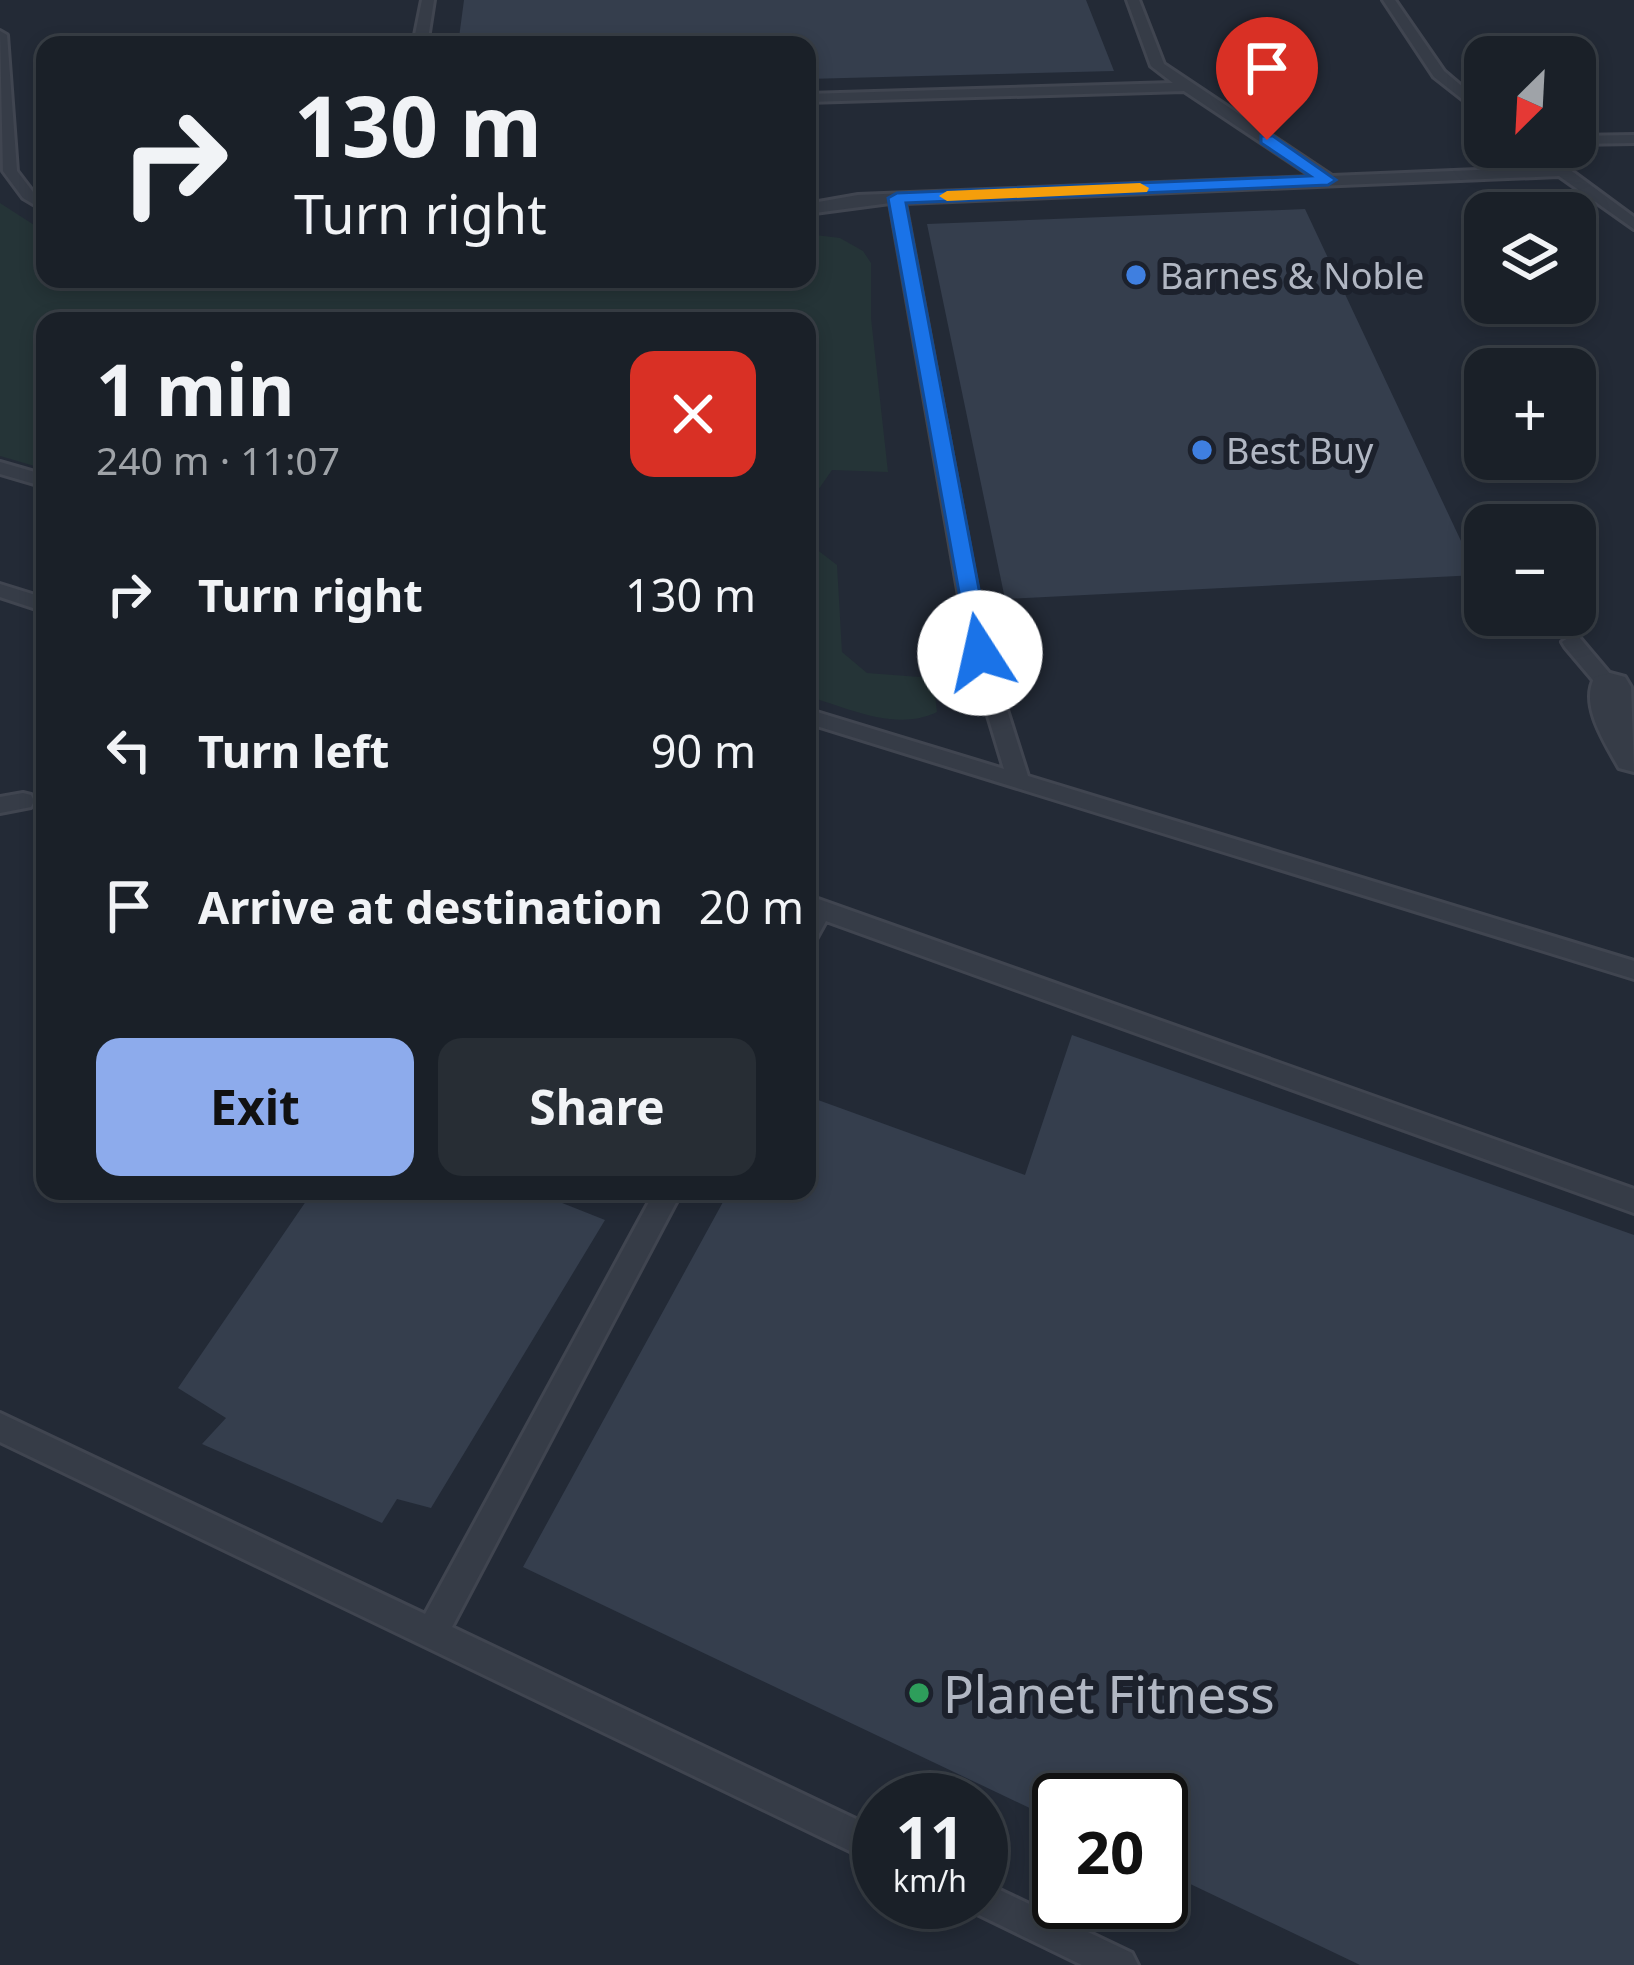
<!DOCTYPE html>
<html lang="en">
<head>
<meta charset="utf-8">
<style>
  :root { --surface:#1a2028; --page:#272d34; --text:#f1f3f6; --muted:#9fa3a8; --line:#383e45; --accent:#8dabec }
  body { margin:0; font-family:"Noto Sans",sans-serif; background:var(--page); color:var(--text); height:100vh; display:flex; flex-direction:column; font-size:45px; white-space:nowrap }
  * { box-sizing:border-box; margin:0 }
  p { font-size:39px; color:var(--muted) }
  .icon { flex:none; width:66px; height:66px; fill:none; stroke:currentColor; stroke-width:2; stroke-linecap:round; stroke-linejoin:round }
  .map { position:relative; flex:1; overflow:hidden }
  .side { position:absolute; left:36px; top:312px; width:780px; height:888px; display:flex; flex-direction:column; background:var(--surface); border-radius:24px; box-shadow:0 6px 18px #0003,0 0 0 3px var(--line) }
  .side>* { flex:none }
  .hud { position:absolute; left:36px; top:36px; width:780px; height:252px; border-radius:24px; box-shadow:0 6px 18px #0003,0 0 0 3px var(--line); background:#1a2028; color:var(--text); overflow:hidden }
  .needle { width:78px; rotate:204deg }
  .fabs { position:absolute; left:1464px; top:36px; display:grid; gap:24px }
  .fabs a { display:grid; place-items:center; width:132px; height:132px; border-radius:24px; background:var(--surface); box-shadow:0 6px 18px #0003,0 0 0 3px var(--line); font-size:60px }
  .speed { position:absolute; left:852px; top:1773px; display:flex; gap:24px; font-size:60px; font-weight:700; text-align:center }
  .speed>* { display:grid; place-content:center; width:156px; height:156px; border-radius:50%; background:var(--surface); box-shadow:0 6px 18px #0003,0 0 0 3px var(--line); line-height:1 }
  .speed small { font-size:30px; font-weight:400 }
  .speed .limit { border:6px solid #111; border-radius:18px; background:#fff; color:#111 }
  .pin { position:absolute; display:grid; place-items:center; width:102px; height:102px; color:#fff; margin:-123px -51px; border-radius:50% 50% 50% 0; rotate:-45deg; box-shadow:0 0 12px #0007 }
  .pin .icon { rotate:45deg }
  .me { position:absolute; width:132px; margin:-66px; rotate:350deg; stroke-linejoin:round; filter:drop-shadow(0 0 9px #0008) }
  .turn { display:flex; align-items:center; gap:42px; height:252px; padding:0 60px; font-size:54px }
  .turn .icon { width:156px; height:156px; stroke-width:2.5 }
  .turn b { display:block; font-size:84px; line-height:102px }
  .round { display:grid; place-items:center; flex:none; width:126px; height:126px; border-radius:24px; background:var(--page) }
  .headline { display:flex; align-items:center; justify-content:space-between; height:204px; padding:0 60px }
  h1 { font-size:72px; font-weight:700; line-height:90px }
  .primary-button { display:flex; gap:24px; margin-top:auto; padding:24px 60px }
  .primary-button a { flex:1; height:138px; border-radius:24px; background:var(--accent); color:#111; font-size:48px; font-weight:700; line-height:138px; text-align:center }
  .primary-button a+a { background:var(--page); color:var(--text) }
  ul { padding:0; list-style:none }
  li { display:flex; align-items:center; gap:36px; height:156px; padding:0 60px }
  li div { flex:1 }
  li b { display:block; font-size:45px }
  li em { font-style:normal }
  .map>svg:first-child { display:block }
</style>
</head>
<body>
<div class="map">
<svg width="1634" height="1965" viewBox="0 0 1634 1965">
  <rect width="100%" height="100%" fill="#232a36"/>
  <path fill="#253437" d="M0,203L45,232V279H807V234L840,238L863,251L871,263V318L888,472L832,470L807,506V321H45V469L0,456Z
    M807,542L837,565L842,652L867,673L933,678L937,712C896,732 848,708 807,696Z"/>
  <path fill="#353e4d" d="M464,0H1086L1114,71L807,79V45H458Z
    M1305,209L1477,575L1005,599L927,224Z
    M1072,1035L1634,1235V1965H1360L1161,1870V1800H1059V1822L523,1567L729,1191H807V1096L1025,1175Z
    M313,1191H532L605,1220L431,1508L397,1499L382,1523L202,1444L226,1418L178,1388Z"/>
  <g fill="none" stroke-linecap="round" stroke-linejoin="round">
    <g stroke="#404550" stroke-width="6">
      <path id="lane" d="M422,0H434L427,45H413Z
        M1127,0H1139L1164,64L1332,176L1547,167L1523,147H1539L1634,217V229L1559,176L905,203L989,653L1028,776L1634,961V979L807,723V709L1004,769L969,653L890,203L807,214V204L858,195L1313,177L1184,91L807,102V94L1173,83L1151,66Z
        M1383,0H1395L1444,71L1485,106V117L1434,77Z
        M0,31L7,35L17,171L33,192L45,199V211L23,198L3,171Z
        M1634,135V143L1575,144V136Z
        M0,462L45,475V487L0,474Z
        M0,584L45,598V612L0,597Z
        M1572,635L1579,637L1617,682L1620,687L1617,692H1603L1565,647L1562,642Z
        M23,793L31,795L34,801L31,807L0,813V797Z
        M807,895L1634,1189V1213L826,921L815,941L807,944Z
        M655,1191H682L452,1627L879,1830V1865L0,1442V1413L425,1614Z
        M981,1881L1132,1953L1138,1965H1082L969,1910L966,1902H981Z"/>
    </g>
    <g stroke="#404550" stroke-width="6">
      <path id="street" d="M1610,673L1625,677L1631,687L1634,772L1619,768C1605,743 1579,704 1595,677Z"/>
    </g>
    <use href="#lane" fill="#363c47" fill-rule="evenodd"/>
    <use href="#street" fill="#363c47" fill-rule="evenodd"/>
  </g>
  <path fill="#1a73e8" stroke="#114b97" stroke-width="3" d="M1261,136H1273L1336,180L1328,185L906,203L991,653L988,659H971L888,198L897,193L1310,176L1261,143Z"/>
  <path fill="#f59e0b" d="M1140,183L1149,188L1147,192L947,201L939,196L947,191Z"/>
  <g fill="#3f7fe0" stroke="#1c212c" stroke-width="4.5">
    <circle cx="1136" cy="275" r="12"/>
    <circle cx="1202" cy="450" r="12"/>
  </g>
  <circle fill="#2e9e5b" stroke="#1c212c" stroke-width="4.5" cx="919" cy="1693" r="12"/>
  <g text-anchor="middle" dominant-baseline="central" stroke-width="12" stroke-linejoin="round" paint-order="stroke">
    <g font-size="36" fill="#b1b7c3" stroke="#1c212c" text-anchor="start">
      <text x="1160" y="275">Barnes &amp; Noble</text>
      <text x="1226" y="450">Best Buy</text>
    </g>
    <g font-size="51" fill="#b1b7c3" stroke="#1c212c" text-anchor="start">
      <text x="943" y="1693">Planet Fitness</text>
    </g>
  </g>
</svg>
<div class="fabs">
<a><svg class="needle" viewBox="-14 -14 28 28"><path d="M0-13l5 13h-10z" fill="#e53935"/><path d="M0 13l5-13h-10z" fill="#9fa3a8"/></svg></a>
<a><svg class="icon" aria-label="layers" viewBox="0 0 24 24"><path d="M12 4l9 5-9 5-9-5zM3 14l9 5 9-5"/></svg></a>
<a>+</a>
<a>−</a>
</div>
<div class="speed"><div>11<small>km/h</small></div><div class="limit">20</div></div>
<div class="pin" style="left:1267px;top:140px;background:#d93025"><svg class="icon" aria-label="arrive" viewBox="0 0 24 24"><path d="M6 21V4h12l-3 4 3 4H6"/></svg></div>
<svg class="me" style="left:980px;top:653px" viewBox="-20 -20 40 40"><circle r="19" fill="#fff"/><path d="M0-13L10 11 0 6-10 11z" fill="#1a73e8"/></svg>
<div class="hud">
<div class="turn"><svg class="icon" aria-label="right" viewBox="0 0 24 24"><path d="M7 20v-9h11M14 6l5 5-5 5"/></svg><div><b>130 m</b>Turn right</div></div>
</div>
<section class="side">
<div class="headline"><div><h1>1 min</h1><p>240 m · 11:07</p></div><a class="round" style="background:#d93025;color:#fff"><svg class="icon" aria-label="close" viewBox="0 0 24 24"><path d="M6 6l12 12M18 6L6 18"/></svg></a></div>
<ul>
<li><svg class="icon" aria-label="right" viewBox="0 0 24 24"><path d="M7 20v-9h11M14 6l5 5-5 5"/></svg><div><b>Turn right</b></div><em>130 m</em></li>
<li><svg class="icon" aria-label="left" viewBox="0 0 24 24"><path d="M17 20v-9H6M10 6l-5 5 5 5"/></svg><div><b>Turn left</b></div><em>90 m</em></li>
<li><svg class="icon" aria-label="arrive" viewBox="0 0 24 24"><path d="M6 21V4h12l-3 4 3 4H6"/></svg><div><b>Arrive at destination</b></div><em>20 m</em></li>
</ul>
<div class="primary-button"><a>Exit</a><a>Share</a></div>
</section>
</div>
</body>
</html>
